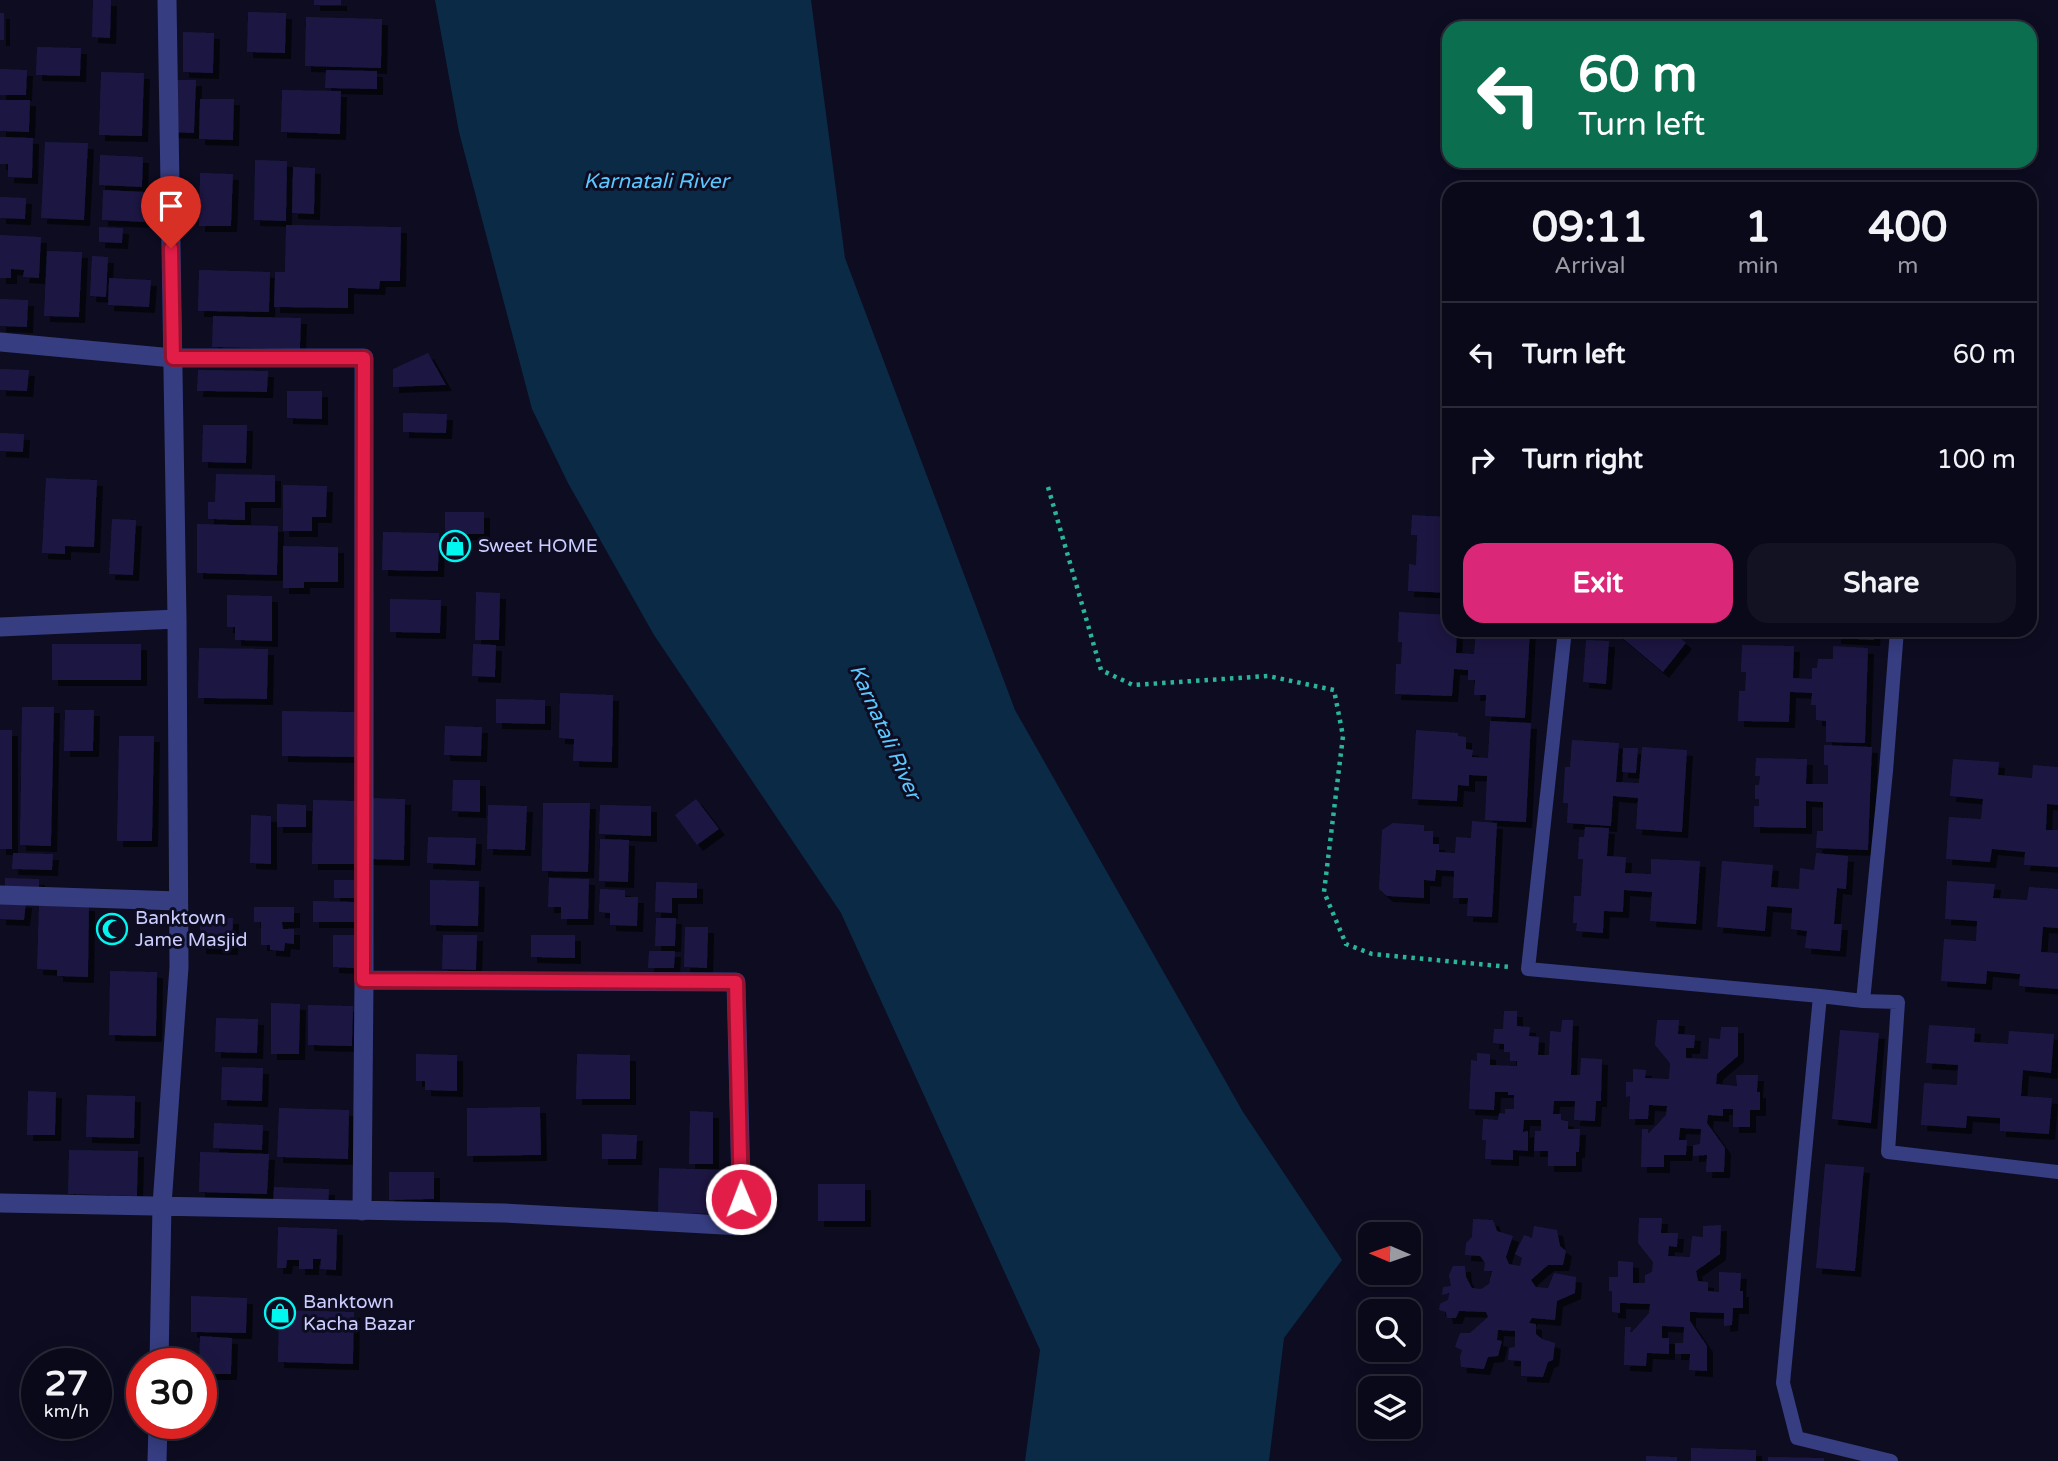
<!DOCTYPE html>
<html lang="en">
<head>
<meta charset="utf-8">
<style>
  :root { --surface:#0a0919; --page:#131222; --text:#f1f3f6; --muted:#999aa2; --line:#2a2a38; --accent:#db2777 }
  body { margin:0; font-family:"Varela Round",sans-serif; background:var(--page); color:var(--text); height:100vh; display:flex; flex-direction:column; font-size:26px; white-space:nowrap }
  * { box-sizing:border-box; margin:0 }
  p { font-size:23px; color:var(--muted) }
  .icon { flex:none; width:38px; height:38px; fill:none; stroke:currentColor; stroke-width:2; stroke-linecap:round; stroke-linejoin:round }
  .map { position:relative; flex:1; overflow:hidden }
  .details { position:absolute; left:1442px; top:182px; width:595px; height:455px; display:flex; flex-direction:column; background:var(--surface); border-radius:21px; box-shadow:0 4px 18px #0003,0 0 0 2px var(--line) }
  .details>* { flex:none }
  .top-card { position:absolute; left:1442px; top:21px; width:595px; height:147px; border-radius:21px; box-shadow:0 4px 18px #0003,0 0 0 2px var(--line); background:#0b6e4f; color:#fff; overflow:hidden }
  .needle { width:46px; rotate:272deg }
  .fabs { position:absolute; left:1358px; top:1222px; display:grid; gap:14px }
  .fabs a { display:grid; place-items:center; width:63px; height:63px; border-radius:14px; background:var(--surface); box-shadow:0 4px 18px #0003,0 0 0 2px var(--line); font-size:35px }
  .speed { position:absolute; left:21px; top:1348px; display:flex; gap:14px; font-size:35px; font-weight:700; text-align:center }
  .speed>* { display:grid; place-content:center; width:91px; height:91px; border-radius:50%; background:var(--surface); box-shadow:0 4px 18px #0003,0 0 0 2px var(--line); line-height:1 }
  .speed small { font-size:18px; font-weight:400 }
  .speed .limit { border:10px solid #d22; background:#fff; color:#111 }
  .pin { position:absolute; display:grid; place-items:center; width:60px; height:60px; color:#fff; margin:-72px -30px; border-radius:50% 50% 50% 0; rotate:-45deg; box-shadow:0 0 7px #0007 }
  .pin .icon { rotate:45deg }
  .me { position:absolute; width:77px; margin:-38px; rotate:359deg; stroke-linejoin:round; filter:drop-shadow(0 0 5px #0008) }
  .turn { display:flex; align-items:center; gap:24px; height:147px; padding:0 21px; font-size:32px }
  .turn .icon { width:91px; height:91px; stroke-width:2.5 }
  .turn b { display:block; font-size:49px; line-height:60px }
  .eta { display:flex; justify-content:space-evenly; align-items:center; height:119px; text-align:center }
  .eta b { font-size:42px; font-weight:700; line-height:49px }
  .primary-button { display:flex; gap:14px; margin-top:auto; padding:14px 21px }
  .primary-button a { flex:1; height:80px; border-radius:21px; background:var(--accent); color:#fff; font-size:28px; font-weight:700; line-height:80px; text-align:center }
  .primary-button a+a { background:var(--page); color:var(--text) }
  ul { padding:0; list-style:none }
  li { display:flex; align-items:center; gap:21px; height:105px; padding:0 21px; border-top:2px solid var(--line) }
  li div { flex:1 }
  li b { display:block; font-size:26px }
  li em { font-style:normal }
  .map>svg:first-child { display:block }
</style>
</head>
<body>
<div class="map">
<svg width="2058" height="1461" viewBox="0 0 2058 1461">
  <defs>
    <filter id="shadow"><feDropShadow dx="6" dy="6" stdDeviation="0" flood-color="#0009"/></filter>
  </defs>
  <rect width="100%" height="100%" fill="#0d0c21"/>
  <path fill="#0b2a46" d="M435,0H811L845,258L1015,710L1243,1112L1342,1260L1284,1338L1269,1461H1025L1040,1350L841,913L654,635L568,483L532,409L459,132Z"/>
  <path fill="#1b1842" filter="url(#shadow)" d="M93,0H111L110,38L92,37Z
    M314,0H341V5H314Z
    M248,12L286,13L285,53L247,52Z
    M0,13H4V40H0Z
    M306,17L382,19L381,68L305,66Z
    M183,32L214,33L213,73L183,72Z
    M37,47L81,48L80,76L36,75Z
    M0,69L27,70L26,95H0Z
    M326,70L377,71V89L325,88Z
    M101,72L144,73L142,136L99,135Z
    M173,80H196L194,133L171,132Z
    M282,90L341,91L340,134L281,132Z
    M200,99H234L233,140L199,139Z
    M0,100H30L29,132L0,131Z
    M0,137L33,138L32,178L8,177V164H0Z
    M45,142L88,143L84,220L41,218Z
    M100,155L143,157L142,187L99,185Z
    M255,160L287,161L286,221L254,220Z
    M293,167L315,168L314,214L292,213Z
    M200,173L233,174L231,226H199Z
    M103,190L148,192L147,222L102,220Z
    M0,197L26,198L25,219L0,218Z
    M286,225L401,227L400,281H380L379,289L348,288V308L274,307L275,272H285Z
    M99,227L123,228L122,243L99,242Z
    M0,235L41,237L39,278L23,277L24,270L11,269V278H0Z
    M47,251L82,252L79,317L44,316Z
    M92,256L108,257L106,297L90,296Z
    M199,270L270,272L269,312L198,311Z
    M109,278L151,280L149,307L108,305Z
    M0,299L28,300L27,327L0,326Z
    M213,316L301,318L300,349L212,347Z
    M428,353L446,385L393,387V369Z
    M0,369L29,370L27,391L0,390Z
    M198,370L268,371L267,392L197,391Z
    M287,391H322V419L287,418Z
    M403,413L447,414L446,433L403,432Z
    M203,425H247L246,463L202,462Z
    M0,433L24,434L23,452L0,451Z
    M216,474L275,475V502H245V520L208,519V502H215Z
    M46,478L97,480L94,547L65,546V554L42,553Z
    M283,485L327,486L326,517H312V531H283Z
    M445,512H484V534H445Z
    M1412,515L1449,517V593L1408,591L1409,564L1416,565L1417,535H1411Z
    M112,519L136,520L133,575L109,574Z
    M197,524L278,526L277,575L197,573Z
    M383,532L439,533L438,571L382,570Z
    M283,546L338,547V582H304V588H283Z
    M476,592L500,593L499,640H475Z
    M227,595L272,596V641L235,640V627H227Z
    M390,599L441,600L440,633L390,632Z
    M1399,612L1449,615V630H1457L1456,653L1474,654L1476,632H1489V630H1530L1525,718L1485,716L1486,695H1474L1475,680H1468V670L1454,669L1452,696L1395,694L1396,664H1401L1402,642H1398Z
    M1613,630H1671L1686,643L1663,672Z
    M1835,630H1875L1874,640L1835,638Z
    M1586,640L1609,641L1606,684L1583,682Z
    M52,644H141V680H52Z
    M473,644L496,645L495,677L472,676Z
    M1742,645L1794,646L1793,678L1812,679V668H1817L1818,659H1833V646L1868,648L1865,743L1826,742V721L1816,720V705H1811L1812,693L1790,692L1789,722L1738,721L1739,691H1745L1746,672H1741Z
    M199,648L268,649L267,699L198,698Z
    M560,693L613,695L612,762L573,761L574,739L559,738Z
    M496,699L545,700V724L496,723Z
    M22,707H54L51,846L20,845Z
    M65,710H94L93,751H64Z
    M282,711L355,712V757L282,756Z
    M1490,721L1531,723L1526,822L1485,820L1487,776L1469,775V786L1458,785L1457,801L1412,799L1416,730L1458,733V736L1466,737V749L1473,750L1472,757L1488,758Z
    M445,726L482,727L481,756L444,755Z
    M0,730H12V849H0Z
    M119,736H154L152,841H117Z
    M1572,740L1619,743L1616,782L1639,783L1642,747L1687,750L1682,832L1636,829L1638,798L1613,796L1611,826L1567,823L1568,803H1563L1565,767H1570Z
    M1824,745L1872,747L1868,850L1816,848L1817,831H1823V802L1806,801V828L1754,827V806H1759V799H1755V785H1759L1760,776H1755L1756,758L1807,759L1806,784H1828V765H1824Z
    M1623,748H1638L1636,773L1622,772Z
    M1953,759L1999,762L1998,775L2032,778L2033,765L2058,767V805L2047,804L2046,830H2058V867L2024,865L2025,852L1992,849L1990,862L1946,859L1949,817L1981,819L1983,799L1950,796Z
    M453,780H480V812L452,811Z
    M368,798L405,799L404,860L367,859Z
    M696,799L719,829L697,845L675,815Z
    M313,800L357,801L356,864H312Z
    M543,803H590L588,872L542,871Z
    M277,804L306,805V827H277Z
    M488,805L527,806L525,850L487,849Z
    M600,805L651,806V836L599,834Z
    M251,815L271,816V864L250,863Z
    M1472,821L1497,823L1492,917L1467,916L1468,898H1453L1454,871L1436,870L1435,881L1424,880V898L1387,896L1379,889L1382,830L1393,823L1424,825V831H1433V844H1439V852L1455,853L1456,837L1471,838Z
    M1585,827L1609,828L1607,856L1626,857L1625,873L1651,874V859L1700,861L1696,924L1650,921L1652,892L1624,890L1623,912L1604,911L1603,933L1576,931L1577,923H1573L1574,896H1581L1583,859H1578L1579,837H1584Z
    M428,837L476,838L475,865L427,863Z
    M600,839L629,840L628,882L599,881Z
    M13,853L53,854L52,870L12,869Z
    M1816,853L1848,856L1846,889L1837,888L1834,924H1842L1840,951L1805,948L1807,931L1791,929L1792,908L1767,906L1765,931L1717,927L1722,861L1773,865L1771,887L1799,889L1800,868L1814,870Z
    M5,878L39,879V892L5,891Z
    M549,878L589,879L588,919H561V907H548Z
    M334,880H354V898H334Z
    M430,880L479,881L478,926L430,925Z
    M1947,881L1995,884L1993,898L2027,900L2029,887L2058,889V928L2043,927L2041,952L2058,953V989L2019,986L2020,974L1987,971L1986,984L1941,981L1944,939L1976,941L1977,921L1945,919Z
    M656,882L697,883V898H672V913L655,912Z
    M600,889L625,890V897H638L637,926L610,925V913L599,912Z
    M0,900L26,902L24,920L0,919Z
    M313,901L359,902L358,922H313Z
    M39,904L89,905L88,977L57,976V970L37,969Z
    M254,907H294V922H282L283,929H294V944L285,943L284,951L270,950V945H261V922H254Z
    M200,918H233L232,949L200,948Z
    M656,918H676L675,946H655Z
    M685,927H708L707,968L684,967Z
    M333,935H355L354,968L333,967Z
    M443,935H477L476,970L442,969Z
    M531,935H575V958L531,957Z
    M649,951H675L674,968H648Z
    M110,971L157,972L156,1036L109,1035Z
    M271,1003L300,1004L299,1054H271Z
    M308,1005L353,1006L352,1046L308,1045Z
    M1504,1011H1517V1026L1530,1027L1529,1036L1539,1037L1538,1055H1549L1550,1031L1561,1032L1562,1020H1573L1571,1075H1580L1581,1058L1602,1059L1601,1101H1596L1595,1121L1574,1120L1575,1101H1554L1553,1114H1561V1120L1568,1121V1129H1580L1579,1152H1576V1166H1548V1151H1534L1535,1131H1541V1120H1524L1523,1132L1528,1131V1151L1513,1150V1160L1485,1159L1486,1140H1482L1483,1119L1498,1120L1499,1113L1505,1114V1109H1514V1095H1508V1092H1495L1494,1110L1469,1109L1471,1060L1477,1061V1053L1490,1054V1065L1517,1066V1061H1510V1052H1504V1044L1493,1043L1494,1029H1503Z
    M216,1018L258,1019L257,1053L215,1052Z
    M1657,1020H1679L1678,1034L1695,1035L1694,1048H1686V1058L1708,1059L1709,1038L1720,1039L1721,1027H1738V1056L1717,1074L1716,1084L1737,1086L1736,1075H1758L1757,1092H1760V1110H1750V1127H1733V1109H1723V1116L1708,1115L1707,1123L1725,1148L1724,1172H1706L1707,1155L1693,1156V1145L1700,1144L1701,1129L1680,1128L1679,1140H1687L1686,1155H1664V1167H1641L1642,1129H1648V1133H1649L1666,1115L1667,1106L1649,1105L1648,1119H1629L1630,1096L1626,1097V1082H1633V1069L1646,1070L1645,1078L1669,1079L1670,1063L1655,1045Z
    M1929,1025L1975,1028L1974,1042L2008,1044L2009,1031L2054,1034L2051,1073L2023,1070L2021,1096L2052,1098L2049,1134L2000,1131V1118L1967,1116L1966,1128L1921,1125L1924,1083L1957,1085L1958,1065L1926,1063Z
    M1840,1030L1879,1033L1871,1123L1832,1119Z
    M416,1054L457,1055V1091L425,1090V1081H416Z
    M577,1054L630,1055V1099H576Z
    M222,1067L263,1068L262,1101L221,1100Z
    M28,1091L56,1092L55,1135H27Z
    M87,1095L135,1096L134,1138L86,1137Z
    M540,1107L541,1155L467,1156V1108Z
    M279,1108L349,1110L348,1159L277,1157Z
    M690,1111L713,1112V1164H689Z
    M214,1123L263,1125L262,1150L213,1148Z
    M602,1134L637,1135L636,1159H602Z
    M69,1150L138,1151L137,1196L68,1194Z
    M200,1152L269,1154L267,1194L199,1192Z
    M1825,1164L1864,1167L1855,1271L1816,1268Z
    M659,1168L731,1170L730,1214L658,1213Z
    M389,1172H434V1199L389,1200Z
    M818,1184H865V1221H818Z
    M274,1187L329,1189L328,1207L273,1205Z
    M1639,1218H1662L1661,1233H1678L1677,1247L1669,1246L1668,1256L1690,1257L1692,1236L1703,1237V1226L1721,1225L1720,1254L1696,1271L1698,1281L1708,1282V1291L1719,1292V1272L1741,1273L1740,1291H1743V1308H1733L1732,1325L1724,1326V1313L1690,1312V1321L1707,1346V1371L1689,1370L1690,1354H1675V1343H1683L1684,1327L1662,1326V1338H1669V1354L1647,1353L1646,1366L1624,1365L1625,1327H1631L1630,1332H1632L1649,1313L1650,1304L1620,1303V1313L1612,1312V1291H1609V1277H1618V1261L1633,1262V1283H1645V1275L1652,1272L1653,1262L1638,1243Z
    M1473,1219L1493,1220L1497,1231L1513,1236L1506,1257L1509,1264L1520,1266L1522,1258L1515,1254L1524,1235L1532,1238L1534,1226L1557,1230L1560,1246L1566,1251L1563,1265H1548L1531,1280L1536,1287L1548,1288L1554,1273L1576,1277L1575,1293L1557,1301L1555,1320L1532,1318L1529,1323L1536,1324V1334L1542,1339L1555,1343L1553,1360L1548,1362L1543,1377L1521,1376V1361L1508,1360L1509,1348L1515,1347V1331L1498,1330L1497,1340L1502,1341L1498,1356L1488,1357L1484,1369L1461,1367L1460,1357L1462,1350L1455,1347L1460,1333H1470L1488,1317L1486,1312L1459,1311L1456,1318H1447L1446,1312L1439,1310L1440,1304L1448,1300L1449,1293L1442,1295L1443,1287L1451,1286L1449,1275L1453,1266H1465L1466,1277L1472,1288L1481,1289L1489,1284L1492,1271H1484L1485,1263L1480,1256L1465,1255L1466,1243L1472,1237Z
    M278,1227L337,1229L336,1270L320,1269L321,1259H313V1269H299V1260H287L286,1268H277Z
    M191,1296L247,1298L246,1333L191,1332Z
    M279,1310L354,1312L353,1364L278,1362Z
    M200,1336L232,1338L231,1374H201V1363H199Z
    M1691,1448L1756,1450V1461H1691Z
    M1646,1456L1677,1457V1461H1646Z
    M1768,1457L1824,1458V1461H1768Z"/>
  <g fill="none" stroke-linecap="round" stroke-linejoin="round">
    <path stroke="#2ab59a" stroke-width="4.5" stroke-dasharray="3.5 5" stroke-linecap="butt" d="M1048,487L1101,670L1133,685L1268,676L1334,690L1343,736L1324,892L1346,944L1372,954L1510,967"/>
    <path stroke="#363d81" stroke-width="14" d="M1565,630L1528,969L1820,996L1783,1383L1797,1438L1891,1461
      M1897,630L1886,771L1863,1001L1898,1002L1888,1152L2058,1172
      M1820,996L1863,1001"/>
    <path stroke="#363d81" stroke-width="19" d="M0,342L173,358H364V980L736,982L742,1226L504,1213L0,1203
      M0,627L177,619
      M0,895L178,901
      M362,1211L364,980
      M159,1363L162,1205L179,967L177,619L167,0
      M157,1461L158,1423"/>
  </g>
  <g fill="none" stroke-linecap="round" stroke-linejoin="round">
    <g stroke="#92132f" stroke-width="18">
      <path id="route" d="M171,248L173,358H364L363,980L736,982L741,1199"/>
    </g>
    <use href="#route" stroke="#e11d48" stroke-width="12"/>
  </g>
  <defs>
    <g id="shop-ring" transform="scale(1.575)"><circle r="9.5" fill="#0d0c21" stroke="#00f7ef" stroke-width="1.5"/><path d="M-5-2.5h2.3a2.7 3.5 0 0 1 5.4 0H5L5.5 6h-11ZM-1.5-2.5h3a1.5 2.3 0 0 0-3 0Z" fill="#00f7ef"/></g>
    <g id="mosque-ring" transform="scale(1.575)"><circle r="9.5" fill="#0d0c21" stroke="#00f7ef" stroke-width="1.5"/><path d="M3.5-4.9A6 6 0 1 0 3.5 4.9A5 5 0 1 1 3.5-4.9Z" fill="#00f7ef"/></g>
  </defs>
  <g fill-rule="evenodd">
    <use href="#shop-ring" x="455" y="546"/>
    <use href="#mosque-ring" x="112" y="929"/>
    <use href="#shop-ring" x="280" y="1313"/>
  </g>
  <g text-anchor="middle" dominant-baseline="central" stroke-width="6" stroke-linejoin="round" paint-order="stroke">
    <g font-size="19" fill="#cccdff" stroke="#0d0c21" text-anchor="start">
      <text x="478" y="546">Sweet HOME</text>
      <text x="135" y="918">Banktown<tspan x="135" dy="22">Jame Masjid</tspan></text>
      <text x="303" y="1302">Banktown<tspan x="303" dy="22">Kacha Bazar</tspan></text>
    </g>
    <g font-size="21" font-style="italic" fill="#5ac8ff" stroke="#0d0c21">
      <text x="656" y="181">Karnatali River</text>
      <text transform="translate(885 732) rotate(66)">Karnatali River</text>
    </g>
  </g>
</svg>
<div class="fabs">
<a><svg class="needle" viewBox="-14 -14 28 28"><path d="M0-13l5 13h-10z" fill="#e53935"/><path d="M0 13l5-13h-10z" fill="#999aa2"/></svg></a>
<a><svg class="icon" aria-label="search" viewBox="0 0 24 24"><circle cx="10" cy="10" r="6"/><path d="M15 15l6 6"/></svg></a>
<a><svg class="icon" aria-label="layers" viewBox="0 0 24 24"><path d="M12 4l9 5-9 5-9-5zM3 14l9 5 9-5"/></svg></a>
</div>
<div class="speed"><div>27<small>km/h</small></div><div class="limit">30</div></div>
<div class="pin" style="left:171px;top:248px;background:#d93025"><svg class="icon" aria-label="arrive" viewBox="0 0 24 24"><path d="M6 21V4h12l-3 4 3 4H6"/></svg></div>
<svg class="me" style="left:741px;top:1199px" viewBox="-20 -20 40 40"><circle r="17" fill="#e11d48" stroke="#fff" stroke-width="3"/><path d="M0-11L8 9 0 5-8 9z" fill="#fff"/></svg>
<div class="top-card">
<div class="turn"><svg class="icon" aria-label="left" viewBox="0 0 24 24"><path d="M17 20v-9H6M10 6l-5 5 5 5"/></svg><div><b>60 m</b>Turn left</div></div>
</div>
<section class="details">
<div class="eta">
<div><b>09:11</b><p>Arrival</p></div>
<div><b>1</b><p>min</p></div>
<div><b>400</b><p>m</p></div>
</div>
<ul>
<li><svg class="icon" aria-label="left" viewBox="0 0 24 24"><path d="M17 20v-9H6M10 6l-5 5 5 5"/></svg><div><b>Turn left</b></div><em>60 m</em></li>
<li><svg class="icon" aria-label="right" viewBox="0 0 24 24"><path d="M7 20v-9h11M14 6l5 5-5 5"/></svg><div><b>Turn right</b></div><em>100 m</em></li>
</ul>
<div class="primary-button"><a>Exit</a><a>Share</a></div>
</section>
</div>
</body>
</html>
